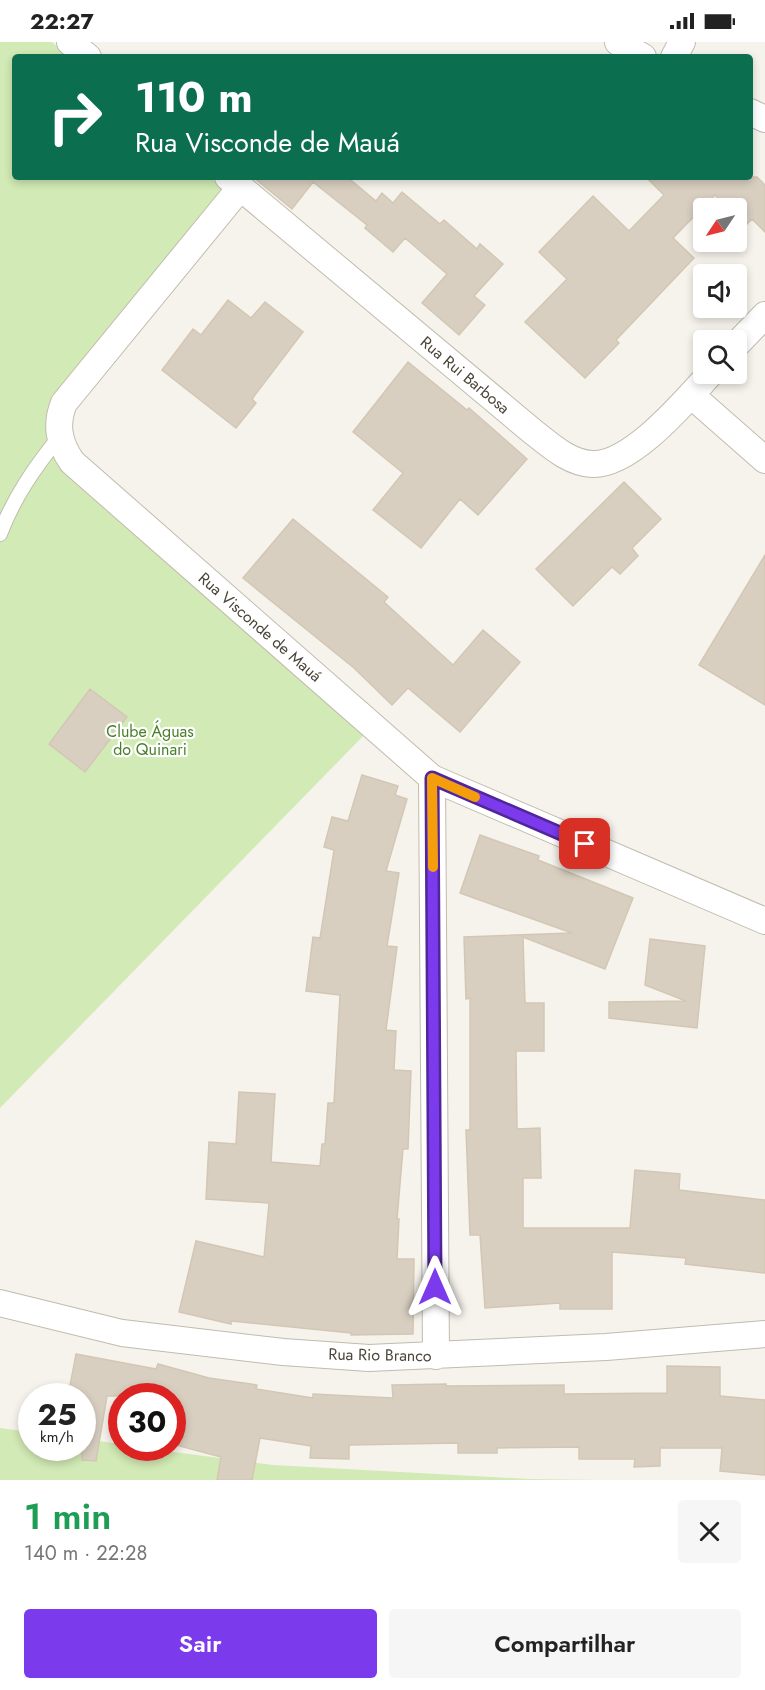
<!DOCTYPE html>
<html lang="pt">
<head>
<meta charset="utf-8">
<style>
  :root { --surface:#fff; --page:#f6f6f6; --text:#222; --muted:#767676; --accent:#7c3aed }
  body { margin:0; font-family:Jost,sans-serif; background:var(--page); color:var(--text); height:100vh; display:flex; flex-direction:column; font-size:22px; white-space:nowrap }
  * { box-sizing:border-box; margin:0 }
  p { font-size:20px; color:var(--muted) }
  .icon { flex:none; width:33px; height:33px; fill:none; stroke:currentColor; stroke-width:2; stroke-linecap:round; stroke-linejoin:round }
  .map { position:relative; height:1438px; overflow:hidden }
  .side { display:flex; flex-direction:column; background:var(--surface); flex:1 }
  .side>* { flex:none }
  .hud { position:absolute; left:12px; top:12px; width:741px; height:126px; border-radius:6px; box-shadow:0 3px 9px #0003; background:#0b6e4f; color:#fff; overflow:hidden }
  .needle { width:39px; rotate:235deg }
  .fabs { position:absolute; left:693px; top:156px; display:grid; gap:12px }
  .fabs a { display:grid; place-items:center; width:54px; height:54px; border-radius:6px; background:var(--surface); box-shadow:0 3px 9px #0003; font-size:30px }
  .speed { position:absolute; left:18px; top:1341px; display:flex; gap:12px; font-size:30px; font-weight:700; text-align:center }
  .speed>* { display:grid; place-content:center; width:78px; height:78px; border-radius:50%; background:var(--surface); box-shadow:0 3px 9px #0003; line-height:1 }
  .speed small { font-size:15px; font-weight:400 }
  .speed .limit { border:9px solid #d22; background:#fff; color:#111 }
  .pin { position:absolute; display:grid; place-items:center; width:51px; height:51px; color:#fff; margin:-26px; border-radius:12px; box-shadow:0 3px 9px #0006 }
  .me { position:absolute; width:66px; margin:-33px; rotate:0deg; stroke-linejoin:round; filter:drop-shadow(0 0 4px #0008) }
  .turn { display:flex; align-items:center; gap:21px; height:126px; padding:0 24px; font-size:27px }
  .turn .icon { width:78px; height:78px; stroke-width:2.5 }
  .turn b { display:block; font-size:42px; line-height:51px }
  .round { display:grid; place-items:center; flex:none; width:63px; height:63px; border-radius:6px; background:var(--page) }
  .summary { display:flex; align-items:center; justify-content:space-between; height:102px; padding:0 24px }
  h1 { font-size:36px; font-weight:600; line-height:45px; color:#1e9e55 }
  .primary-button { display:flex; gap:12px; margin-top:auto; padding:12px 24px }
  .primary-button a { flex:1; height:69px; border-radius:6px; background:var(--accent); color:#fff; font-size:24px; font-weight:600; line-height:69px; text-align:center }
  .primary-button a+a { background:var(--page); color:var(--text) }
  .status { display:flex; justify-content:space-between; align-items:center; height:42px; padding:0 30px; background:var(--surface); direction:ltr }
  .status svg { height:16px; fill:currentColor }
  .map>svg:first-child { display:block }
</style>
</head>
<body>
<div class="status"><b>22:27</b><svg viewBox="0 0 49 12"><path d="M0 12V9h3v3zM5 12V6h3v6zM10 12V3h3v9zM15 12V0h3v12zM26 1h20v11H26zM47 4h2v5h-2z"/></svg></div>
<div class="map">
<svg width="765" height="1438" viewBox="0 0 765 1438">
  <rect width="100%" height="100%" fill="#f6f3ec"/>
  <path fill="#d2eab5" d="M0,0H52L69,15H15V135H210L225,148L118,275L60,352L48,386L368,689L0,1066Z
    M0,1386L31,1390L32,1406H82L83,1397L121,1402L122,1406H143L273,1423L529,1437L601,1438H0Z"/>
  <path fill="#d8cfc1" stroke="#d3c7b4" stroke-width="1.5" d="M253,135H347L376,159L382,151L393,161L402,150L440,182L444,178L477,207L480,202L503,222L474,254L485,263L459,293L422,261L447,232L405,196L393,210L365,186L367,183L313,140L292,167Z
    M646,135H757L765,143V190L752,177L745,184L736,175V166H728L715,153L673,196L694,216L616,298L619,301L585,336L525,280L567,237L539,210L593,154L629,189L664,153Z
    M228,258L251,276L265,260L303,290L252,357L256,361L236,386L162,328L193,287L201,293Z
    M408,320L467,368L469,366L527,417L478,473L460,457L421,506L373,468L403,431L353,390Z
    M624,440L661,477L632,506L638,514L620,532L612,525L573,564L536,527Z
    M293,477L388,555L384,560L453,623L483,588L520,620L460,690L408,646L392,663L354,626L243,536Z
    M765,513V663L699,623Z
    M90,647L127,675L85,730L49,702Z
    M362,733L398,744L395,753L407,757L386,829L399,831L387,904L397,905L386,988L396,989L394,1028L411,1029L408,1107H403L397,1177H399L397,1217H414L413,1292L351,1293V1291L231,1279V1282L179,1270L196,1199L264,1215L269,1161L206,1157L209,1100L236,1102L239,1050L275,1052L271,1120L320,1124L322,1102H325L328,1061H334L340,953L306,949L313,895L320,896L334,808L324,805L332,775L348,779Z
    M480,793L539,814L538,818L633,856L605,927L523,895L525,961H544V1009H516L517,1087L540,1086L541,1136H523V1186H630L635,1128L680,1132L679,1148L765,1158V1231L685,1222L686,1216L612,1210V1267H560V1261L485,1266L480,1193H470L466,1088H470V956L466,957L464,895L572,891L460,851Z
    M650,897L705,904L697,986L609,976V960L686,959L645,943Z
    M76,1312L156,1327L158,1322L209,1336L257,1343L256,1347L313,1356V1352L393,1356L392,1343L446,1342V1344L564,1343V1352L667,1351V1324L720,1325V1354L765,1358V1433L720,1429L722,1406H660V1424L634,1425L635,1417H579V1405L497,1406V1411H458V1401L349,1403V1417L310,1416L311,1404L260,1396L252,1438H217L221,1415L172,1402V1354H107L96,1419L82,1418V1354H68Z"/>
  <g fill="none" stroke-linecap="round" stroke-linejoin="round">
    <g stroke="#c2bbae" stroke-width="16">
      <path id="service" d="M0,492C14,455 35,425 60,394"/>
    </g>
    <g stroke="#c2bbae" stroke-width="28">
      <path id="minor" d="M70,0L88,15
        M618,0L643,15
        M674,15L682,0
        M750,70L765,77
        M228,135L532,389C550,403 569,421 592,422C631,424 685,359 710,332
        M240,146L64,361C55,383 59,401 72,420L432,736L765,879
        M736,303L765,273
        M691,353L765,418
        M432,736L436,1314
        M0,1261L122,1291L283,1310L369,1316L606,1305L765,1292"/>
    </g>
    <use href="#service" stroke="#fff" stroke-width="14"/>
    <use href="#minor" stroke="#fff" stroke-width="26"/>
  </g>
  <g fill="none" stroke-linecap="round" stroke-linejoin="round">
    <g stroke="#51269a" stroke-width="15">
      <path id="route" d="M435,1245L432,736L585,802"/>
    </g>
    <use href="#route" stroke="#7c3aed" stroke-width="10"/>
    <path stroke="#f59e0b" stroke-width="10" d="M433,825L432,736L475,755"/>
  </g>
  <g text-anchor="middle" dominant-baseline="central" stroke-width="4.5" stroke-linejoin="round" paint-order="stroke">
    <g font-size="16" fill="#4b4439" stroke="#fff">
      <text transform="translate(465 333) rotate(40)">Rua Rui Barbosa</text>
      <text transform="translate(260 585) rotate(41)">Rua Visconde de Mauá</text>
      <text transform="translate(380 1313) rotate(1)">Rua Rio Branco</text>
    </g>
    <g font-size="16" fill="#4a7f2a" stroke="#fff">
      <text x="150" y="689">Clube Águas<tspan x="150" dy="18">do Quinari</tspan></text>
    </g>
  </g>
</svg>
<div class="fabs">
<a><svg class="needle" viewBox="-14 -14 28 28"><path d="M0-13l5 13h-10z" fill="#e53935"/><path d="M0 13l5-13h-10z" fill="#767676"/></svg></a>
<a><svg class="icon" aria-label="sound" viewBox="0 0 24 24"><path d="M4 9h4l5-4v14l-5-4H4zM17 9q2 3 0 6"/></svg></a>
<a><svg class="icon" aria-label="search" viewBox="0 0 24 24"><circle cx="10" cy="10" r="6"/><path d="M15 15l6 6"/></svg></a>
</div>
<div class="speed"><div>25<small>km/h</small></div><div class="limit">30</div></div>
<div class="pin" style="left:585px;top:802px;background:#d93025"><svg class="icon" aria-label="arrive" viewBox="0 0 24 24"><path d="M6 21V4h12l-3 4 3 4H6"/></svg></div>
<svg class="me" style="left:435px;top:1245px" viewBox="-20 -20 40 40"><path d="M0-17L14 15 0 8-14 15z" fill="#7c3aed" stroke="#fff" stroke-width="4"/></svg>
<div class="hud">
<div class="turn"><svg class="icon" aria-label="right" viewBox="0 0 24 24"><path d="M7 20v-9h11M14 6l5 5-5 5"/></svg><div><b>110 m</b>Rua Visconde de Mauá</div></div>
</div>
</div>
<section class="side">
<div class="summary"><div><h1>1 min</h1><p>140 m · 22:28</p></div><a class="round"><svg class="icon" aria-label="close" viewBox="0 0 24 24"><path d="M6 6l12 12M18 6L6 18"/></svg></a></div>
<div class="primary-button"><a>Sair</a><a>Compartilhar</a></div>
</section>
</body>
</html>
